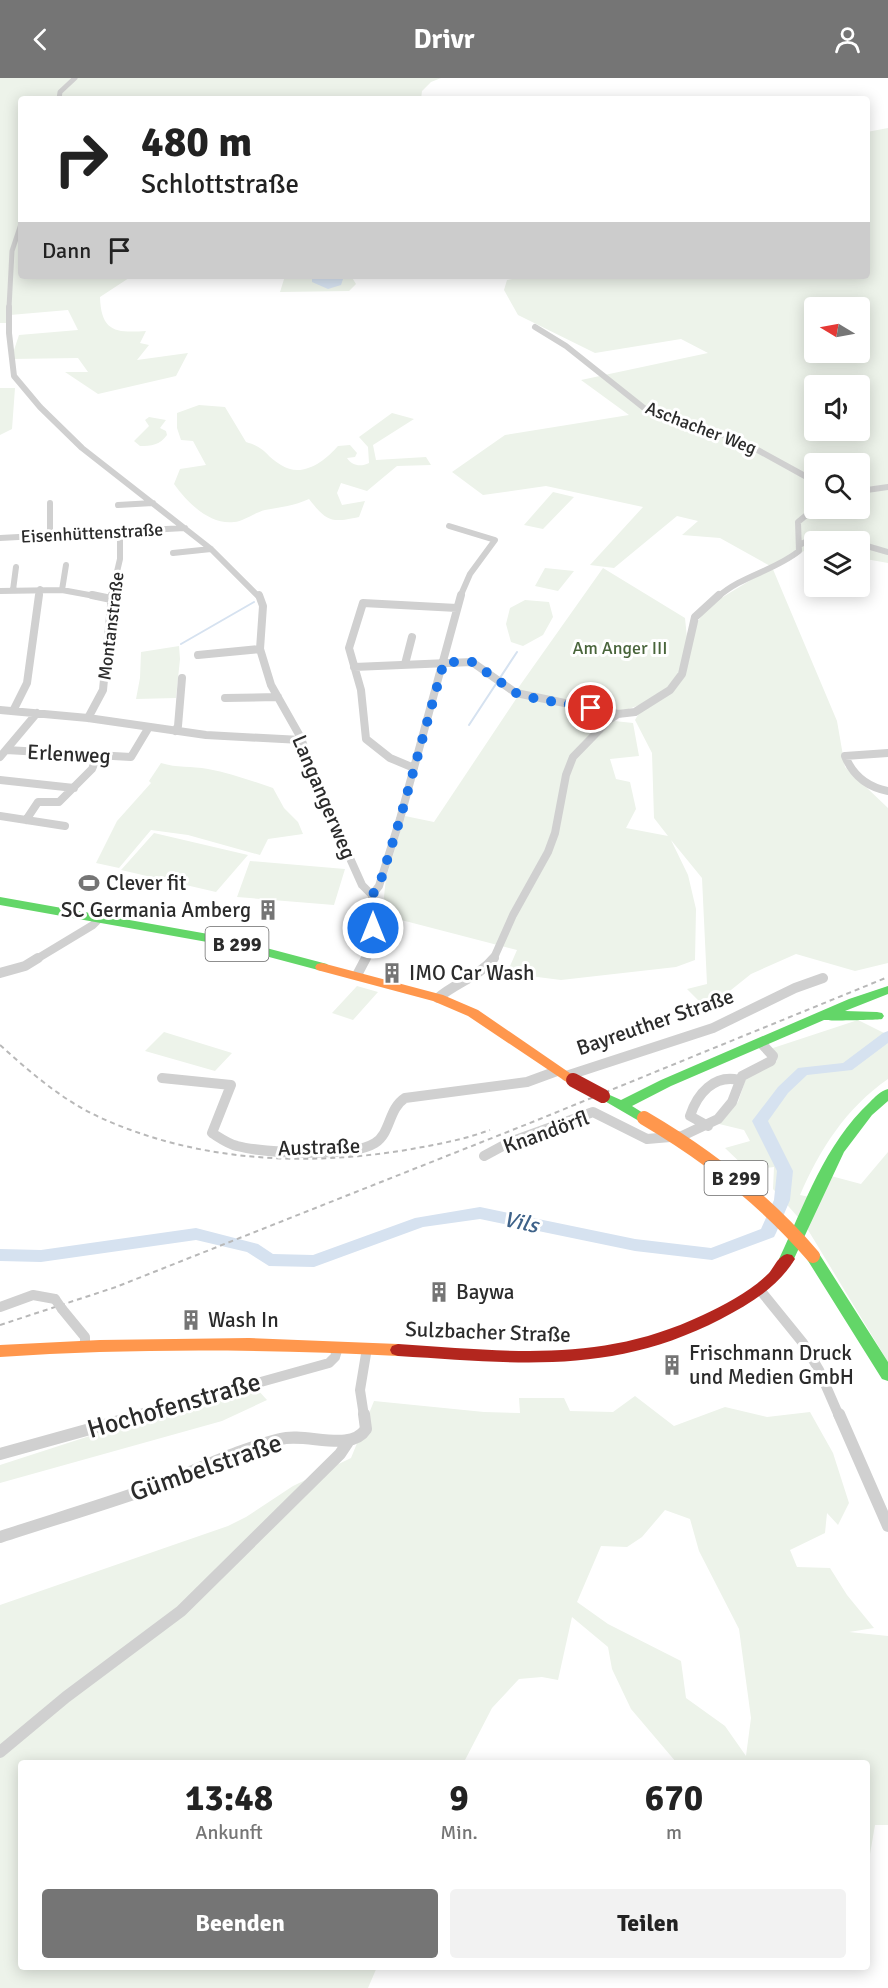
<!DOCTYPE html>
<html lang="de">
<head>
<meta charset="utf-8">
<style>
  :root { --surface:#fff; --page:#f2f2f2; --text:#222; --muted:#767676; --accent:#757575 }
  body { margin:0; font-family:Signika,sans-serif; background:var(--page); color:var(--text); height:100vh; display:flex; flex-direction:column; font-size:22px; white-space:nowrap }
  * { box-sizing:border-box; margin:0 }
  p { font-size:20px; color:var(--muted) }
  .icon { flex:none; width:33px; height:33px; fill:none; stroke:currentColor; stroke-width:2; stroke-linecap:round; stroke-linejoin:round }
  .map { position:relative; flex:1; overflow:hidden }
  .panel { position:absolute; left:18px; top:1682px; width:852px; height:210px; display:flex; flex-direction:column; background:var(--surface); border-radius:6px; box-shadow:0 3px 15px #0003 }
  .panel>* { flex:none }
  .guide { position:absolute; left:18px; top:18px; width:852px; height:183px; border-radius:6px; box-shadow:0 3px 15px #0003; background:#fff; color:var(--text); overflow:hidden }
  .needle { width:39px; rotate:280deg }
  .tools { position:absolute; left:804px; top:219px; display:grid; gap:12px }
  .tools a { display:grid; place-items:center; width:66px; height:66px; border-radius:6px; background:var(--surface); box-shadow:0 3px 15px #0003; font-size:30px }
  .pin { position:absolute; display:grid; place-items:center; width:51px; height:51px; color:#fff; margin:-26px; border:3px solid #fff; border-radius:50%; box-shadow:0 2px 6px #0007 }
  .me { position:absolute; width:66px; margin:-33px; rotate:0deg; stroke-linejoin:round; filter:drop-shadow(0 0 4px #0008) }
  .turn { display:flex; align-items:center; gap:21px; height:126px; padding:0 24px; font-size:27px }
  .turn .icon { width:78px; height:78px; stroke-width:2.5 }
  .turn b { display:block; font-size:42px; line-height:51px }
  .then { display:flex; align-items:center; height:57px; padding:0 24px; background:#0003; gap:12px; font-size:22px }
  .eta { display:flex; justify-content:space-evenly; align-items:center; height:102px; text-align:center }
  .eta b { font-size:36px; font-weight:800; line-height:42px }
  .primary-button { display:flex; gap:12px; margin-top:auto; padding:12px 24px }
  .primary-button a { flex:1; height:69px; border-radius:6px; background:var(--accent); color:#fff; font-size:24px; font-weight:800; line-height:69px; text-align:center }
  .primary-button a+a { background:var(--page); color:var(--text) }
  header { display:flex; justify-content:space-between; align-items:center; height:78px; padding:0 24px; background:var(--accent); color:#fff; font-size:27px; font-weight:800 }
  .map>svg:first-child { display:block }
</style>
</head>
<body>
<header><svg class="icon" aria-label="back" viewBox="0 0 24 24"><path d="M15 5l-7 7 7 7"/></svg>Drivr<svg class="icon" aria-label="person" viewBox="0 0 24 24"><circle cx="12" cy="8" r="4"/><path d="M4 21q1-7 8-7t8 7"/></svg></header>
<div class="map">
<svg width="888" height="1910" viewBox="0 0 888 1910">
  <rect width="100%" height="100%" fill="#fff"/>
  <path fill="#edf3ea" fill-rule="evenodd" d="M0,0H441L431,4L422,13L421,21H21V198H132L100,219C101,254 116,255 146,253L140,265L149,267L137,282L188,275L176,298L98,316L65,294H88L78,280L11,281L19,257L78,252L68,232L10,237L9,245H0Z
    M888,50V485L860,480V464H814V468L772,489L837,643L845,689L888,730V885L855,893L796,876L751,896L721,920L702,926L687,911L707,906L702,800L671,762L688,797L696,831L695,882L676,889L561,902L507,895L517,872L382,837L386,800L405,738L434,744L518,618L609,636L605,642L633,645L639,678L610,681L616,701L630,704L636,731L626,750L668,758L654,740L652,675L635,642L645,625L623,633L516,613L603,490L685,540L687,560L708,528L772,489L720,460L682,457L698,443L677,438L614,490L590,487L643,429L546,408L483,417L452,394L505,357L629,337L581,302L708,275L681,261L595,275L518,237L504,212L507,202L530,198H867V54ZM814,230H860V274H814ZM814,308H860V352H814ZM814,386H860V430H814Z
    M285,198H351L356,206L349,213L280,214Z
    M0,310H15L12,351L0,357Z
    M199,327L225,329L246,364C267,370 265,378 281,387C302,401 325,383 338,368L350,367L357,375L355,379L347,380C352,388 361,389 369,385L368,369L359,359L392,335L414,341L373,367L376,382L426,379L431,387L397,388L367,413L341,405L337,415L342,427L365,423L359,439C331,445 327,444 309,421C294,428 281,429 265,432C254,435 244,443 234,444C209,447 187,424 174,406L180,391L206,387L193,363L181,362L177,350V335Z
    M149,339L166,342L160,350L166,353L167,357C160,367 151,368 140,368L134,363L149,348L145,342Z
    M553,414L574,419L543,451L524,447Z
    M545,490L574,493L558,513L535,508Z
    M525,522L549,524L553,539L543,557L523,568L511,564L506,546L510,530Z
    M179,568L180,581L176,620L136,621L140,600L141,574Z
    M161,685C177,690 191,688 208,691C230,695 252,703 273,710L284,730L298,744L303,756L268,761L260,777L188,757L151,752L119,790L96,785L117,743L151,705L149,703Z
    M154,755L248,777L216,814L121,792Z
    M250,783L345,791L334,827L237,819Z
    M357,908L378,914L353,942L332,935Z
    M858,942L888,957V1001C846,1030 820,1071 800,1117L820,1121L831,1098L861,1106L888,1074V1284L805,1147L773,1111L774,1089L748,1092L725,1070L750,1063L744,1052L715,1045L738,1024L746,1000L777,983L773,970Z
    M164,954L232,975L215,993L145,973Z
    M257,1311L267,1322L222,1343L0,1405V1387L176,1330Z
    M635,1318L674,1348L725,1329L767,1339L810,1334L833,1375L849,1425L838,1447L827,1435L825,1455L790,1472L797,1489L830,1490L847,1517L874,1550L849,1554L888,1558V1747H875L869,1782H867V1684H676L631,1631L612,1591L608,1569L572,1539L558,1602L542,1599L519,1601L492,1630L464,1684H21V1888L377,1889L368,1910H0V1527L228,1448L246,1439L293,1408L351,1380L374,1323L484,1334L520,1335L519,1320H564L570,1333L613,1334ZM665,1432L690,1441L699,1473L739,1551L751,1640L746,1678L725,1648L686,1620L681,1583L608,1546L577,1524L601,1468L627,1469L642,1459Z"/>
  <path fill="#d6e2f0" d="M301,198H337L343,201L341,207L328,211L312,204V201Z"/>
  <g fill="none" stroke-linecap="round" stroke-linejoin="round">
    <path stroke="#d6e2f0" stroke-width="2" d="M181,566L254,524
      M469,647L517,574"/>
    <path fill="#d6e2f0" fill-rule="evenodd" d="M888,953V965L852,992L807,997L788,1015L768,1043L793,1093L790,1122L776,1155L774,1159L712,1182L635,1173L480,1141L423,1149L314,1189L269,1188L247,1174L196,1162L41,1184L0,1183V1171L41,1172L196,1150L258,1166L273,1176L313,1177L415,1140L480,1129L635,1161L711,1170L761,1151L774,1122L777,1093L752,1043L778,1009L798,990L843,985L883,955Z"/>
    <path stroke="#d0d0d0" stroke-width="5" d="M59,21L60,14L75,0
      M9,230L12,173L21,146"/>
    <path stroke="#d0d0d0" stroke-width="6" d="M9,229V255L14,298L40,329L82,370L211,471L259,519
      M535,249L566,268L644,330L743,364L814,403
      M860,413L888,409
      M50,425V457
      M118,427L153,425
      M449,448L495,462L470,496L460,519
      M0,460L185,450
      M860,466L888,474
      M799,467L812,461L852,464
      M173,475L211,471
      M13,512L16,489
      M62,512L66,487
      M0,513L62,512L100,519
      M39,519L40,511
      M111,519L120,481V453
      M718,519C741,498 774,493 799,473L798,444L815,430"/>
    <path stroke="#d0d0d0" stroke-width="8" d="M92,517L111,521
      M259,517L263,528L260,571L271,607L301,660L318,709L362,807L372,817
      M198,577L260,571
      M405,586L412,559
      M354,589L472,584L516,615L618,636
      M225,620L278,619
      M0,632L88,640L206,657L301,662
      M13,633L27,605L39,517
      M88,640L103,612L112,517
      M175,653L178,648L182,600
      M6,672L131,679L149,649
      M888,675L845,678C853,698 867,709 888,713
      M0,679L37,635
      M414,690L390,680L366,661L361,612L349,570L363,525L457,530
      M0,702L74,710
      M0,738L65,748
      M26,742L38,724H59L92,691L98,677
      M35,882L93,847L99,841
      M365,882L373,848L372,817L379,808L400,741L461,517
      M493,882L513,837L548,774L555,755L566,697L573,679L609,642L618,636L635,634L670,612L682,596L695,539L719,517"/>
    <path stroke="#d0d0d0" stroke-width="10" d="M0,895L25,888L38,880
      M357,897L366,880
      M438,920C455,905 480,898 494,880
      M566,998L713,950L795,910L823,900
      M162,1000L231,1007L212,1055C220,1060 228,1066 237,1068C264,1075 351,1080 375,1065C391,1055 388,1031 405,1020L527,1004L557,993
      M708,1048L690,1038C697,1016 714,996 739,1002
      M484,1078L510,1064L593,1034L647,1061L682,1058L718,1041L732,1024L742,998L771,983L773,978L761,965
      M760,1212L803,1265L819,1292L839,1338
      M0,1229L33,1217L55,1221
      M62,1231L85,1259V1267
      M139,1338L329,1285L335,1279L338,1269
      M364,1338L360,1312L367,1270"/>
    <path stroke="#d0d0d0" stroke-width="12" d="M839,1336L888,1448
      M0,1376L144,1336
      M0,1459C49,1443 99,1428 148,1411C192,1395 235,1372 280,1361C306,1354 351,1375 366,1351L364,1336
      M0,1674L66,1619L181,1533L340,1376L348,1364"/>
    <path fill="#63d668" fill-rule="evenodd" d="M0,819L225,859L327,886L329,889L322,893L224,867L0,827Z
      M888,908V916L845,933L877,934L882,935L884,938L882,941C876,942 827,943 824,942L671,1008L632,1028L651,1040L649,1043H639L596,1018L603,1014L621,1022L661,1002L849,921Z
      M888,1011V1023L872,1037L844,1074L792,1185H782L779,1181C805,1126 824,1067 870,1024C875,1019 880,1013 888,1011Z
      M813,1173L818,1174L888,1284V1303L882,1301L805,1178L808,1174Z"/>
    <path fill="#ff974d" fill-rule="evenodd" d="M322,885L443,917L478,932L580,1002L573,1006L568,1005L468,938L433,923L317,892L315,889L317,886Z
      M249,1260L398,1266L404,1268L406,1272L404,1276L398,1278C265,1271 133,1270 0,1279V1267L100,1262Z"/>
    <path fill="#b3261e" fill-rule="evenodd" d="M787,1176L792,1177L795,1181C777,1210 751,1225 721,1241C611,1298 516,1285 398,1278L392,1276L390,1272L392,1268L398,1266C508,1273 600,1286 703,1237C726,1226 751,1213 769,1195C775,1188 778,1178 787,1176Z"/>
    <path stroke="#b8b8b8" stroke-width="2" stroke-dasharray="5 4" stroke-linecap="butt" d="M0,967C30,994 62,1022 99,1039C195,1083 303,1089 406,1072C434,1067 463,1062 490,1052
      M0,1247L116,1209L535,1043L888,899"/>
    <path stroke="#d0d0d0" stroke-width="10" d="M55,1221L62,1231"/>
    <path stroke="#ff974d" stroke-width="14" d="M644,1040C709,1078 764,1121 813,1178"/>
    <path stroke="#b3261e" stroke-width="14" d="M573,1002L603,1018"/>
  </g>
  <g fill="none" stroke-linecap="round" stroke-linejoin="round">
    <path stroke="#1a73e8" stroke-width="10" stroke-dasharray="0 18" d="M373,850L375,836L372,817L379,808L400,741L444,584H472L516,615L537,621L591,630"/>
  </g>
  <defs>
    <g id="stadium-bare" transform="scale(1.62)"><path d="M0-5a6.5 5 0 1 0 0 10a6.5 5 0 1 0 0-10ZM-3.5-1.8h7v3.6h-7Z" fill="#757575" stroke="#fff" stroke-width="2.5" paint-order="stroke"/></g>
    <g id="building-bare" transform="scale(1.62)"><path d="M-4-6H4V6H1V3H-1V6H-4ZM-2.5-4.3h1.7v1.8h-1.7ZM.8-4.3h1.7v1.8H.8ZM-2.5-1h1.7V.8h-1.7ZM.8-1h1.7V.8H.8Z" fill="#757575" stroke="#fff" stroke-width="2.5" paint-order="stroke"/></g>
  </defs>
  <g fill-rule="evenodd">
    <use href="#stadium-bare" x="89" y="805"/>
    <use href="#building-bare" x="268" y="832"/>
    <use href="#building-bare" x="392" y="895"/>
    <use href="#building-bare" x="439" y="1214"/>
    <use href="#building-bare" x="191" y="1242"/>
    <use href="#building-bare" x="672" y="1287"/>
  </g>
  <g text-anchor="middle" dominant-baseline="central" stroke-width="6" stroke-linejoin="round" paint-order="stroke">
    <g font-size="18" fill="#2b2b2b" stroke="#fff">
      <text transform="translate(701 350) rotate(21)">Aschacher Weg</text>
      <text transform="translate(92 455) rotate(-3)">Eisenhüttenstraße</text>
      <text transform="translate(111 548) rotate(-83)">Montanstraße</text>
    </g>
    <g font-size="18" fill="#49653b" stroke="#fff">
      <text x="620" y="570">Am Anger III</text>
    </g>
    <g fill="#fff" stroke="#6b6b6b" stroke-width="1.5">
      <rect x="205.5" y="849" width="63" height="34" rx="4.5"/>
      <rect x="704.5" y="1083" width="63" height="34" rx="4.5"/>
    </g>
    <g font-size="20" font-weight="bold" fill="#2b2b2b">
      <text x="237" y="866">B 299</text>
      <text x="736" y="1100">B 299</text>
    </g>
    <g font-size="21" fill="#2b2b2b" stroke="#fff">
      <text transform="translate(69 676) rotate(3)">Erlenweg</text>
      <text transform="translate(324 719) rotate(67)">Langangerweg</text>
      <text transform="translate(655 944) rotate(-19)">Bayreuther Straße</text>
      <text transform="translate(546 1054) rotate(-20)">Knandörfl</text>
      <text transform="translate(319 1069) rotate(-2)">Austraße</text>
      <text transform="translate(488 1254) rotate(2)">Sulzbacher Straße</text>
    </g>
    <g font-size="21" fill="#2b2b2b" stroke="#fff" text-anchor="start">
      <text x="106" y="805">Clever fit</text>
      <text x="251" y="832" text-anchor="end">SC Germania Amberg</text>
      <text x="409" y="895">IMO Car Wash</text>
      <text x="456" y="1214">Baywa</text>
      <text x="208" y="1242">Wash In</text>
      <text x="689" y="1275">Frischmann Druck<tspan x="689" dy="24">und Medien GmbH</tspan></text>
    </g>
    <g font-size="22" font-style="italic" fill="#3e6289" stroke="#fff">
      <text transform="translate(521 1144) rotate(12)">Vils</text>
    </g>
    <g font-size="26" fill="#2b2b2b" stroke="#fff">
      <text transform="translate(174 1328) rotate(-16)">Hochofenstraße</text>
      <text transform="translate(206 1390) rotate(-19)">Gümbelstraße</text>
    </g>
  </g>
</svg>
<div class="tools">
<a><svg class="needle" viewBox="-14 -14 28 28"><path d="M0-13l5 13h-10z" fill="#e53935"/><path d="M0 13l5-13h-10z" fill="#767676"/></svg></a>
<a><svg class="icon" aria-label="sound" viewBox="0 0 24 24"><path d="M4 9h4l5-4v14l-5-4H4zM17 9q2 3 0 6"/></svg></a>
<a><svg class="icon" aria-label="search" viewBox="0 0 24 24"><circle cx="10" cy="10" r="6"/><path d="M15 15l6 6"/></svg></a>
<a><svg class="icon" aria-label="layers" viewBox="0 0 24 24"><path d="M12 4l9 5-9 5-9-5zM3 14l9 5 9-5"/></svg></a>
</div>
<div class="pin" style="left:591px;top:630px;background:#d93025"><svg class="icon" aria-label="arrive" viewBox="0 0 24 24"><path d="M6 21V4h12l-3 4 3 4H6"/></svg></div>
<svg class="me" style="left:373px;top:850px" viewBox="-20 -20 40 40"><circle r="17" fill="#1a73e8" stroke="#fff" stroke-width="3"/><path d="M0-11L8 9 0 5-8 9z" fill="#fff"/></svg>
<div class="guide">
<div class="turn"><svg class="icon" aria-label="right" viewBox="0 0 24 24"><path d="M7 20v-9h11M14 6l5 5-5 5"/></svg><div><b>480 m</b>Schlottstraße</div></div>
<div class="then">Dann<svg class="icon" aria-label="arrive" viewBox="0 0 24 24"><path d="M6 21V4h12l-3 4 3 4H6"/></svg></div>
</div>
<section class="panel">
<div class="eta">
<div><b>13:48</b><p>Ankunft</p></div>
<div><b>9</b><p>Min.</p></div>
<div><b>670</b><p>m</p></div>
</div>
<div class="primary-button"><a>Beenden</a><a>Teilen</a></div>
</section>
</div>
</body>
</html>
